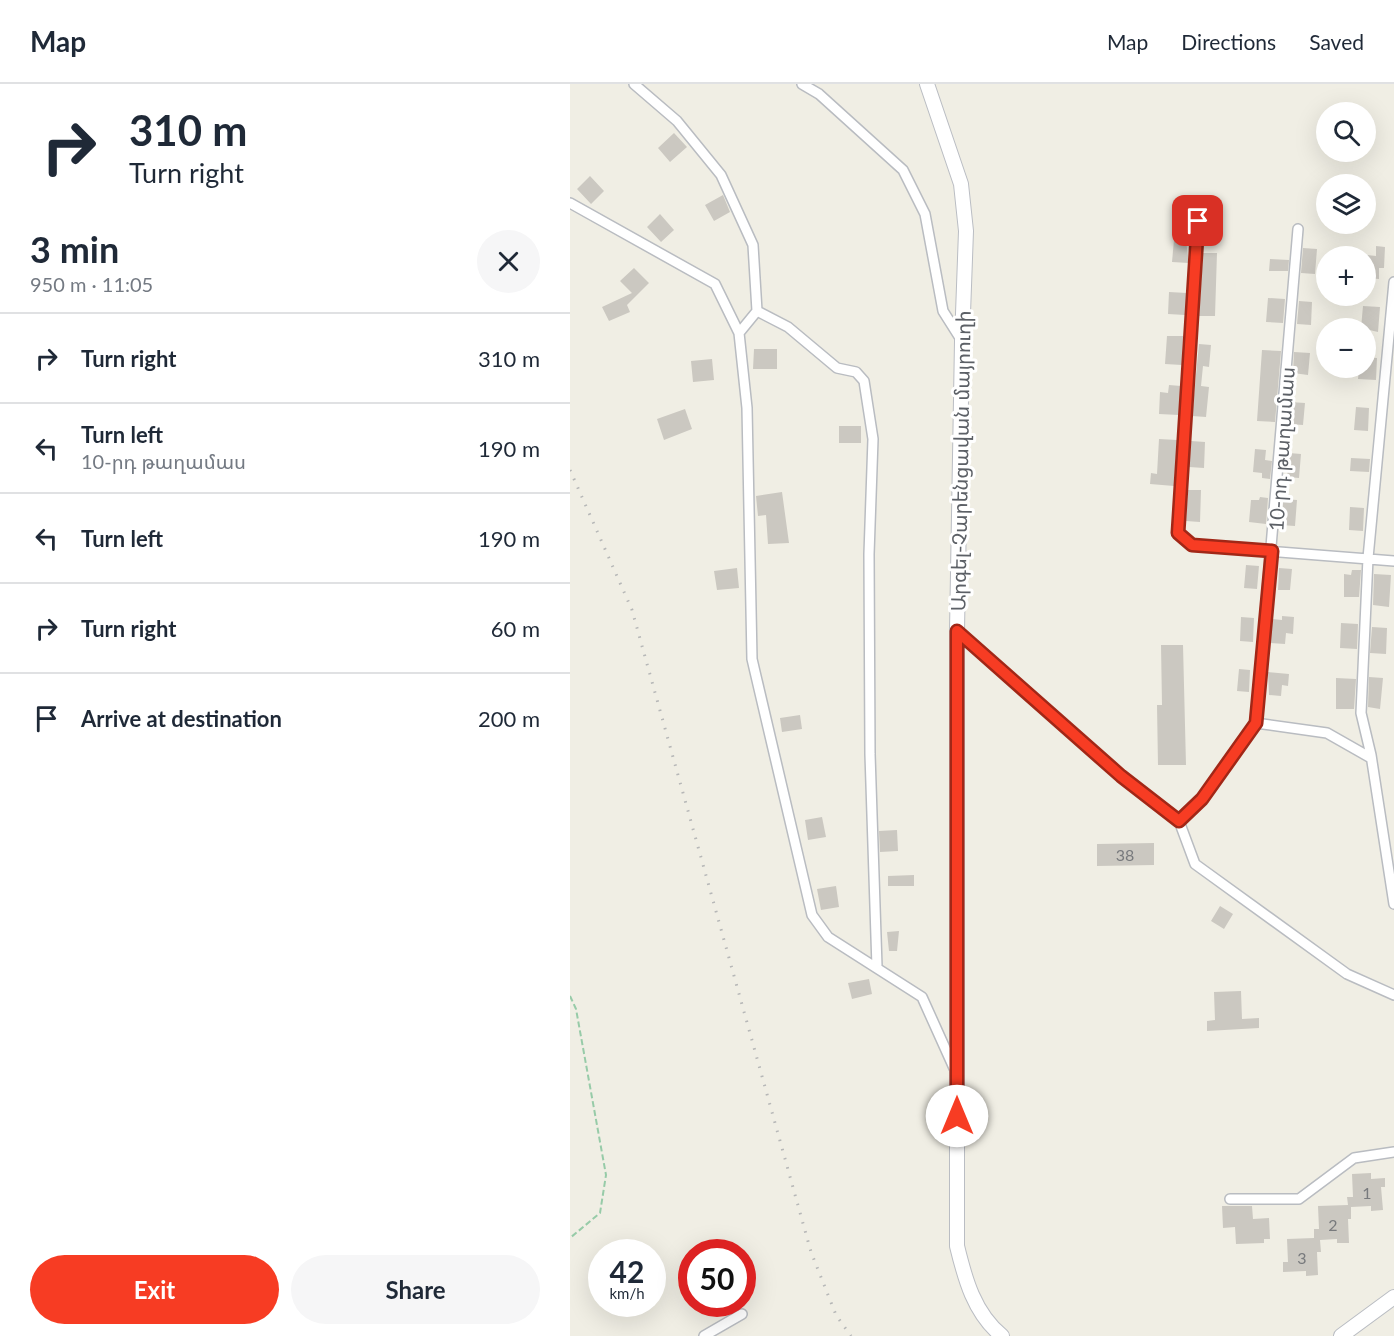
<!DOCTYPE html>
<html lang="en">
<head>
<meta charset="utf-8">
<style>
  :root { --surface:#fff; --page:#f6f6f7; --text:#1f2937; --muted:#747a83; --line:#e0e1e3; --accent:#f73c23 }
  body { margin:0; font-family:Lato,"Noto Sans Armenian",sans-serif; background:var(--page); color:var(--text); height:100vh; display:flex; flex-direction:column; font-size:22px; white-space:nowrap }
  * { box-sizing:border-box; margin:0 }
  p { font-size:20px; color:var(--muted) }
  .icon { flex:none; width:33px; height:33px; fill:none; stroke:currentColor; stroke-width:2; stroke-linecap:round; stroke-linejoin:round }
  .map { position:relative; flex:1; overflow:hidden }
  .drawer { display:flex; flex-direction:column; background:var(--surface); width:570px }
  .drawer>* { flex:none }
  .top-card { background:#fff; color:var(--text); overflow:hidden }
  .controls { position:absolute; left:746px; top:18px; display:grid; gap:12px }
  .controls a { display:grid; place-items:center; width:60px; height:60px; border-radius:50%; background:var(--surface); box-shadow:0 6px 24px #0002; font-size:30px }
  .speed { position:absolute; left:18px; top:1155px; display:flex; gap:12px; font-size:30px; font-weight:700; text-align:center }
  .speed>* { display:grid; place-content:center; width:78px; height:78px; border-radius:50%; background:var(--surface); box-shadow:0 6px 24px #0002; line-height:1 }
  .speed small { font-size:15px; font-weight:400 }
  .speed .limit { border:9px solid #d22; background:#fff; color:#111 }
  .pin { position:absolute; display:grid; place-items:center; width:51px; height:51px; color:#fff; margin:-26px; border-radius:12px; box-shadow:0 3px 9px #0006 }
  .me { position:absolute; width:66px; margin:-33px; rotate:0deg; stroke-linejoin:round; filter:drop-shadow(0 0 4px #0008) }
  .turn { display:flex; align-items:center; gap:21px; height:126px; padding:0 30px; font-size:27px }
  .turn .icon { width:78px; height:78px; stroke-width:2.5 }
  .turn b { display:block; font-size:42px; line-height:51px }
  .round { display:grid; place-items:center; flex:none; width:63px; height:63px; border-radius:32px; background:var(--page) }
  .summary { display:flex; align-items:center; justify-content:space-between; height:102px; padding:0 30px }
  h1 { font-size:36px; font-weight:700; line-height:45px }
  .primary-button { display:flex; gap:12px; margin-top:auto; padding:12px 30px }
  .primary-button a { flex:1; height:69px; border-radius:36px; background:var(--accent); color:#fff; font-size:24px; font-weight:700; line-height:69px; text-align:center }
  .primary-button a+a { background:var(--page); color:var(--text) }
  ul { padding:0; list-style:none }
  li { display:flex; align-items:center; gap:18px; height:90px; padding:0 30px; border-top:2px solid var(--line) }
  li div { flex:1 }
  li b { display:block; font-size:22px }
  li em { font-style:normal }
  header { display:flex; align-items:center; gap:36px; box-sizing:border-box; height:84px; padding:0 30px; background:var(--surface); border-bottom:2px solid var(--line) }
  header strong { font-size:28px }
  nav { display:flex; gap:33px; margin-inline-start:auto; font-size:21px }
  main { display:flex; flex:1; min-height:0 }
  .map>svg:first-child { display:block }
</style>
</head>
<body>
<header>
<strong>Map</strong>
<nav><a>Map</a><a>Directions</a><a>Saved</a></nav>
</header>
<main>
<section class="drawer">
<div class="top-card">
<div class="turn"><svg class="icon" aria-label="right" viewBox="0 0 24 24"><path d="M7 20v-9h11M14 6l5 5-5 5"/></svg><div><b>310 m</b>Turn right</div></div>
</div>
<div class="summary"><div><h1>3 min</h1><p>950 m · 11:05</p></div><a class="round"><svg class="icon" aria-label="close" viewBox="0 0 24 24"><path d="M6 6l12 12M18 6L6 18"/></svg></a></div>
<ul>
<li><svg class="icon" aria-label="right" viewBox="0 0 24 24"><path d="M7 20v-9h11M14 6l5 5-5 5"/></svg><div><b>Turn right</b></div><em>310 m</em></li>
<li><svg class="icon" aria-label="left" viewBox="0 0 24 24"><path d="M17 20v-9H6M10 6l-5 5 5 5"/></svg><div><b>Turn left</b><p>10-րդ թաղամաս</p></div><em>190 m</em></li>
<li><svg class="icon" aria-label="left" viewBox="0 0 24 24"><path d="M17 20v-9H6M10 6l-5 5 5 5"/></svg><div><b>Turn left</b></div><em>190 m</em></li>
<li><svg class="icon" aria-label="right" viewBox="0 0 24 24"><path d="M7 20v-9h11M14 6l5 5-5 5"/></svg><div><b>Turn right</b></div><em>60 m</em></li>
<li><svg class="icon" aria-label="arrive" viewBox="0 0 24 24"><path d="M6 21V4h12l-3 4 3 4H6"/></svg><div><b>Arrive at destination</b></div><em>200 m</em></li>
</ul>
<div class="primary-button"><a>Exit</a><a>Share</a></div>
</section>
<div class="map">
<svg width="824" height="1252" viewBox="0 0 824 1252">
  <rect width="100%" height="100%" fill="#f0eee4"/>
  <path fill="#cbc8c1" d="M104,49L117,63L100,78L88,64Z
    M20,92L34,107L21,120L7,105Z
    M153,111L160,128L144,137L135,121Z
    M90,130L104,146L91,158L77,143Z
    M604,156L616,157L619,179L602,178Z
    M806,162L815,163L814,184H809V195L796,194L797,171L806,172Z
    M733,164L747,165L745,190L731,189Z
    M633,169H647L645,232H629Z
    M700,175L719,176L718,187H699Z
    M64,184L79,199L57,221L60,228L39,237L32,223L62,209L50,197Z
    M599,208L617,209L615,231L598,230Z
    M698,214L715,215L713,239L696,238Z
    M729,217L742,218L741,241L727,240Z
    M793,222L810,223L808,248L791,244Z
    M597,252H613L612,281L595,280Z
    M629,260L641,261L639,283L633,282L631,302L639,303L636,333L622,332Z
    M184,265H207V285H183Z
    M692,266L711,267L705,338L687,337Z
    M724,268L740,269L738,291L723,289Z
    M795,273L807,274L806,296L788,295L789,284H795Z
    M142,275L144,296L123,298L121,277Z
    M599,301L611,302L609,331L589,330L590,308L598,309Z
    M720,318L735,319L733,341L718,340Z
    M786,323L799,324L798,347L784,346Z
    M115,325L122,345L94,356L87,335Z
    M269,342H291V359H269Z
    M589,355L607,356L604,402L580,400L581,389L587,390Z
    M621,357L635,358L634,384L619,383Z
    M685,365L696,366L695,376L702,377L700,395L692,394V389L683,388Z
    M719,369L731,370L729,394L717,393Z
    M781,374L800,375L799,388L780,387Z
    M618,406H631L630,438L616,437Z
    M212,408L219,459L198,460L196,431L188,432L186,412Z
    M690,413L698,414L696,440L679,438L681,416H689Z
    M712,415L727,416L725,442L710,441Z
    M780,423L794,424L793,447L779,446Z
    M676,481L689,482L687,505L674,504Z
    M167,484L169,504L147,506L144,487Z
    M709,484L722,485L720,506H708Z
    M782,486H791L789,513H774V490L781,491Z
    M804,490L821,491L819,523L803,521Z
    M712,532L724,533L723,550L716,549L715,560L700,559L702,535L712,536Z
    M671,533L684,534L683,558L670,557Z
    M771,539L788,540L787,565L770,564Z
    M802,543L817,544L816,570L800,569Z
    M591,561H613L616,681H588L587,621H592Z
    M669,585L680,586L679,608L667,607Z
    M698,588L719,590L718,602L712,601L711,612L699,611Z
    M799,593L813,594L810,625L798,623Z
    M766,594L786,595L784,625H766Z
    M230,631L232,645L212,648L210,634Z
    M252,733L256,753L238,756L235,736Z
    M327,746L328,767L310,768L309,747Z
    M584,759V781L527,782V760Z
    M344,791V802H318V792Z
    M266,802L269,823L251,826L247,805Z
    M650,822L663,830L654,845L641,837Z
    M329,847L327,867H319L317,848Z
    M299,895L302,910L282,915L278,899Z
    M671,907L672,935L689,934V944L637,947V937L645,936L644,908Z
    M801,1089V1095L815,1094V1103H811L813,1126L801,1127V1122L781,1123V1135H778L779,1159H767V1155L750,1156L751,1168H747L748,1191L736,1192V1187L713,1188V1178H718L717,1155L744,1154V1145H749L748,1122L778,1121L777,1113H783L782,1090Z
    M652,1122H682L683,1135L699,1134L700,1155H694V1159L666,1160L665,1143L653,1144Z"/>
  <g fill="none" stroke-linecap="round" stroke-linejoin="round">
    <g stroke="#b9bcc1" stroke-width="12">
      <path id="minor" d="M64,0L107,37L151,91L183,161L187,227L169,249
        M232,0L249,10L333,86L355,130L373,227L392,257
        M0,119L145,200L169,249L177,324L182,575L242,831L258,853L352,913L384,984
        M628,137L608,449L622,461L824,477
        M824,198L798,474L791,629L801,671L824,820
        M187,227L218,243L267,284L286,288L294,297L303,355L299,470L300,670L307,883
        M387,547L551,692L609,737L625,780L777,890L824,911
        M686,639L757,649L801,674
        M609,737L632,715L686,639L728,145
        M660,1115H729L784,1074L824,1068
        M134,1252L172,1230"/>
    </g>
    <g stroke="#babdc3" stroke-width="16">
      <path id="secondary" d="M357,0L391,100L396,147L392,257L387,547V1162C395,1195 404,1229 432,1252
        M771,1252L824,1213"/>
    </g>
    <path stroke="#97cba8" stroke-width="2" stroke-dasharray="6 3" stroke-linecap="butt" d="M0,912L6,925L36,1091L30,1129L0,1154"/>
    <use href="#minor" stroke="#fff" stroke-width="9"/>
    <use href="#secondary" stroke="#fff" stroke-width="14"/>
    <path stroke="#b6b7b7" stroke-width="3" stroke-dasharray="1.5 8" stroke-linecap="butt" d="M0,386L62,526L241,1168L266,1231L281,1252"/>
  </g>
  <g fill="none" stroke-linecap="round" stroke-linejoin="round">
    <g stroke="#a12717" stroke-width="15">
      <path id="route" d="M387,1032V547L551,692L609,737L632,715L686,639L702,467L622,461L608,449L628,137"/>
    </g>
    <use href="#route" stroke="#f73c23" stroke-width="10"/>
  </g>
  <g text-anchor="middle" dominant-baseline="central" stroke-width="6" stroke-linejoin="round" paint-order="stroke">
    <g font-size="16" fill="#787a7d">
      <text x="555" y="770">38</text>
      <text x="797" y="1108">1</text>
      <text x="763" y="1140">2</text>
      <text x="732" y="1173">3</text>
    </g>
    <g font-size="20" fill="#5c6066" stroke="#fff">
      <text transform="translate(711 365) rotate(-86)">10-րդ թաղամաս</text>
      <text transform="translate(390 377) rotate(-89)">Արգել-Չարենցավան մայրուղի</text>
    </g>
  </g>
</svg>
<div class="controls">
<a><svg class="icon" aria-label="search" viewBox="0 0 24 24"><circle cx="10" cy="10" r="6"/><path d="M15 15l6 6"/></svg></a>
<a><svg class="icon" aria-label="layers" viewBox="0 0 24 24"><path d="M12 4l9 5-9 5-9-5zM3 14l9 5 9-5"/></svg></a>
<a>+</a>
<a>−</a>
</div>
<div class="speed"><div>42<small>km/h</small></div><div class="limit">50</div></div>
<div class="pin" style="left:628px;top:137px;background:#d93025"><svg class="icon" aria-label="arrive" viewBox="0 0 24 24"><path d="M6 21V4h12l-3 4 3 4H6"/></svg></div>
<svg class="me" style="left:387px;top:1032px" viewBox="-20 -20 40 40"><circle r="19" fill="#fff"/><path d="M0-13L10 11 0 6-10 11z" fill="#f73c23"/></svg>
</div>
</main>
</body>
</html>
